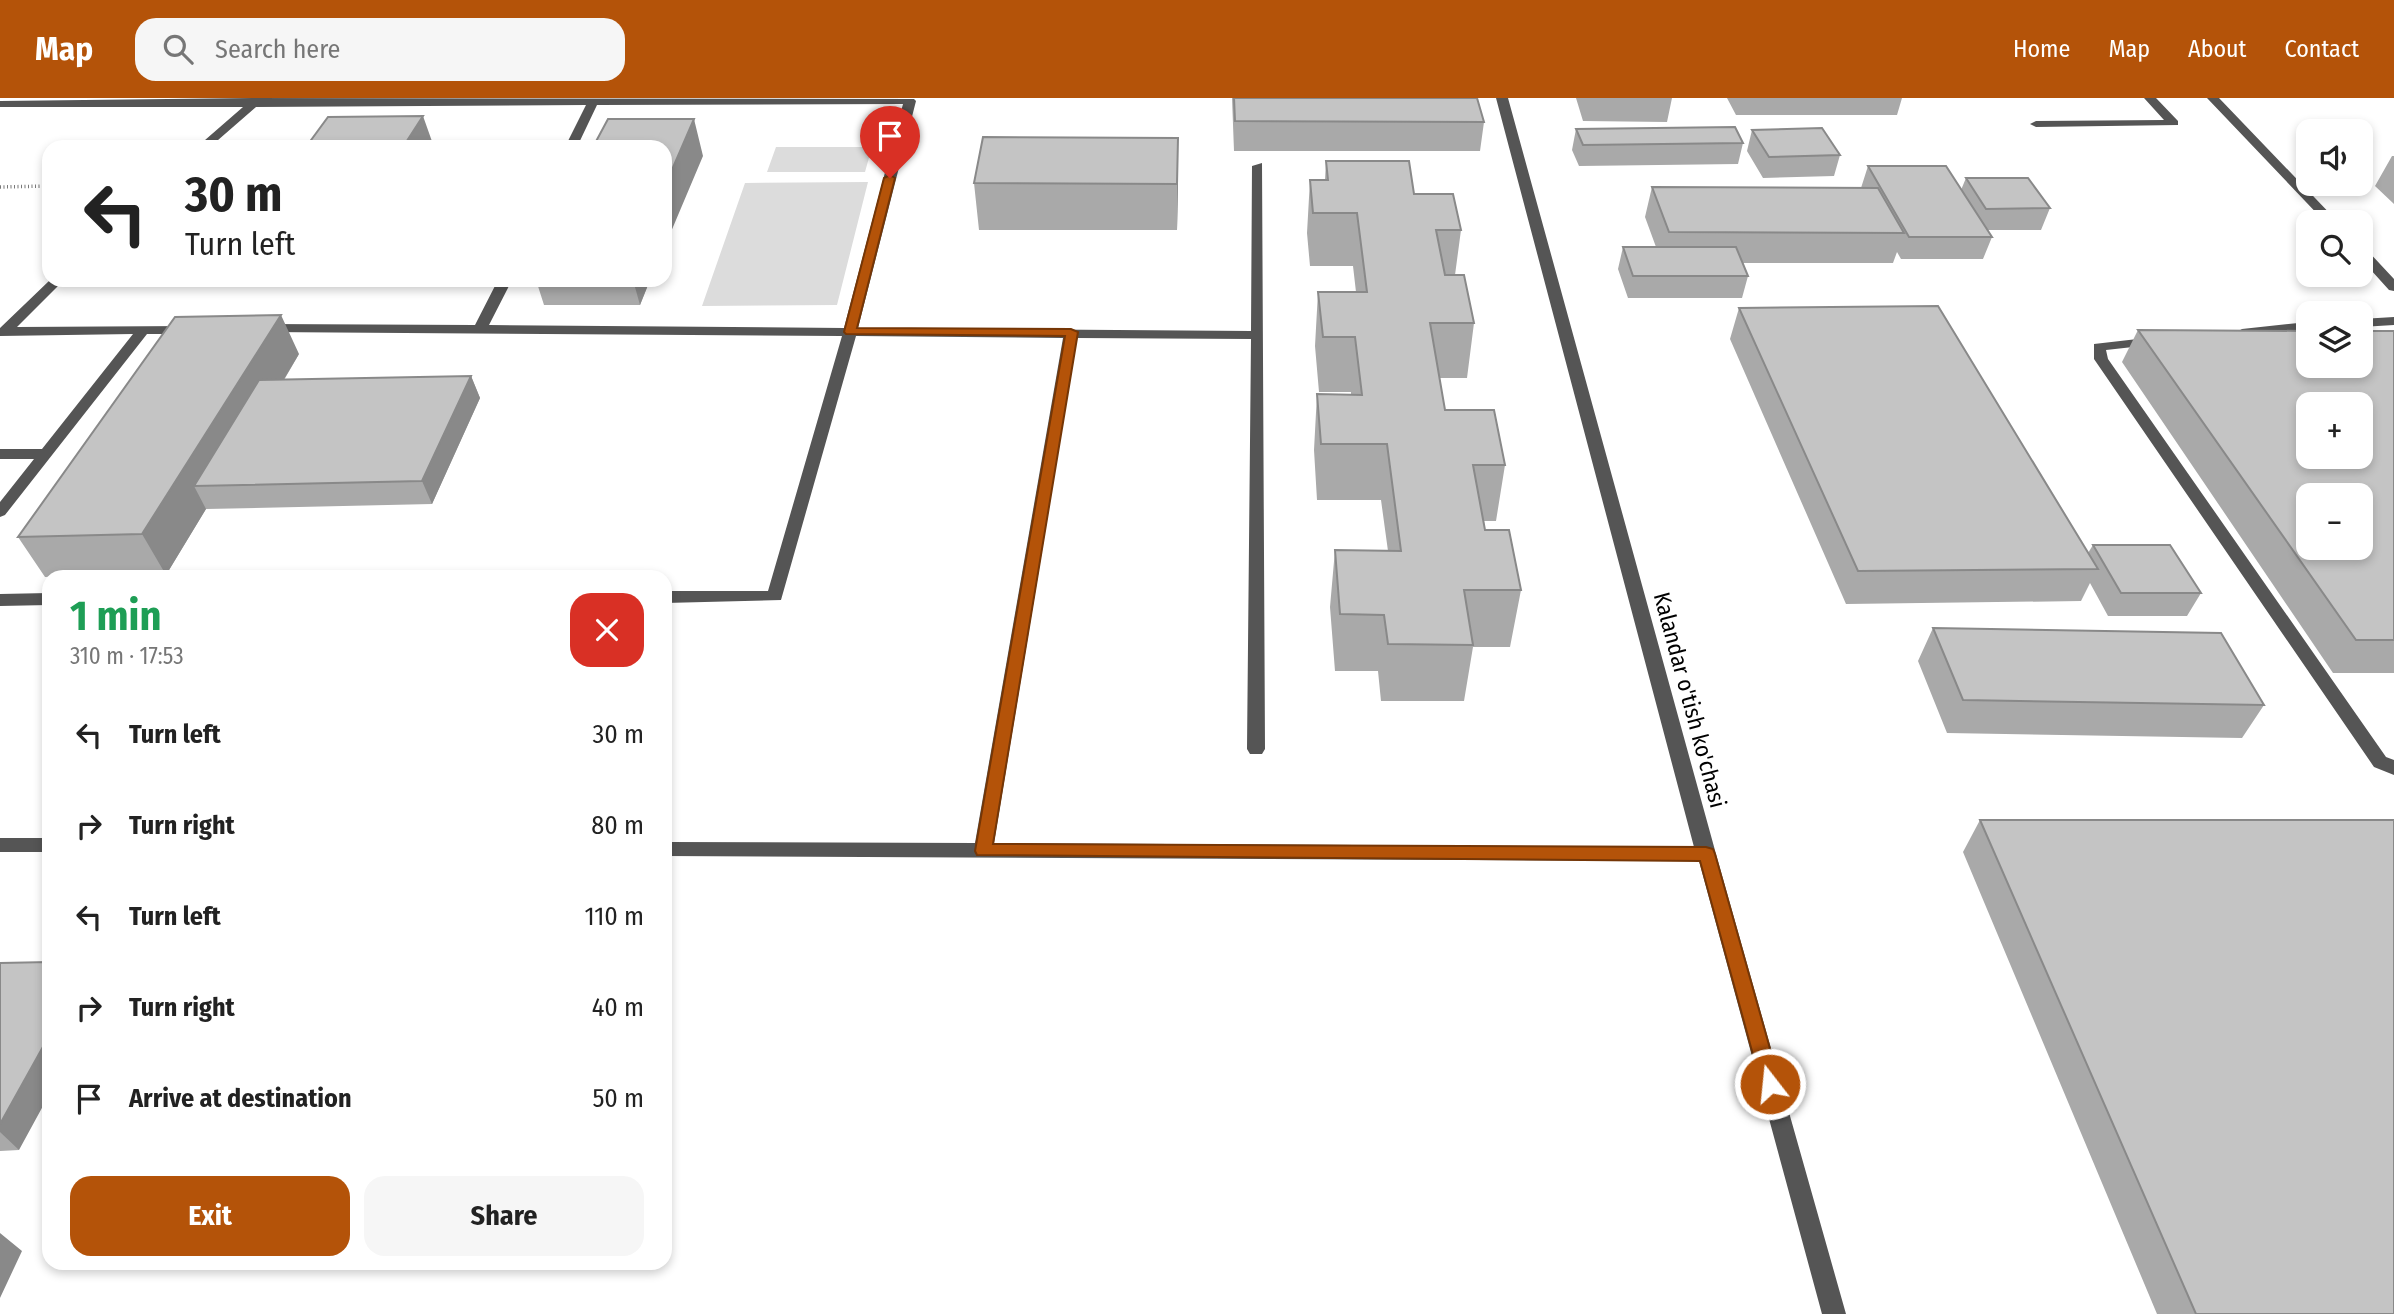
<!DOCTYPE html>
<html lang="en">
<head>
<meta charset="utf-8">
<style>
  :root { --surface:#fff; --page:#f6f6f6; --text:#222; --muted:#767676; --accent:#b45309 }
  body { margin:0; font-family:"Fira Sans Condensed",sans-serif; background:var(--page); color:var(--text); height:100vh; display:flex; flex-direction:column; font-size:26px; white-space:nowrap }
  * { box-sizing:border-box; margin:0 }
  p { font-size:23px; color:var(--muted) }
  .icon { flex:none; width:38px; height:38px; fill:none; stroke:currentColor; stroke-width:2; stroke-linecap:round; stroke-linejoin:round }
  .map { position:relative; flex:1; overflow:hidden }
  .sheet { position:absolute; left:42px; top:472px; width:630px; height:700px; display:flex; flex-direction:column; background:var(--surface); border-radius:21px; box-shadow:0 4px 10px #0003 }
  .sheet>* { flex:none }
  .guide { position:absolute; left:42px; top:42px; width:630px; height:147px; border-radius:21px; box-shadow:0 4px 10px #0003; background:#fff; color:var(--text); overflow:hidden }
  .controls { position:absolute; left:2296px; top:21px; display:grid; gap:14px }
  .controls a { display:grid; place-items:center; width:77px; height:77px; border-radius:14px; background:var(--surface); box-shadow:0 4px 10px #0003; font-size:35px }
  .pin { position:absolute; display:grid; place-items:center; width:60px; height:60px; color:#fff; margin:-72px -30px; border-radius:50% 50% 50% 0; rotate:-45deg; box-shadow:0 0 7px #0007 }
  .pin .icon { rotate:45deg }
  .me { position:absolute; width:77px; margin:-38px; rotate:344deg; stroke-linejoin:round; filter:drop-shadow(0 0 5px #0008) }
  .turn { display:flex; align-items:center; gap:24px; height:147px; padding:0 28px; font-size:32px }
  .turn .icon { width:91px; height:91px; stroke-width:2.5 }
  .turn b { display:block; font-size:49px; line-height:60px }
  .round { display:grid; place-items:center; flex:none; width:74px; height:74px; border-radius:21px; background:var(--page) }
  .overview { display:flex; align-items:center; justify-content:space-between; height:119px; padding:0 28px }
  h1 { font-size:42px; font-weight:700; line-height:52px; color:#1e9e55 }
  .button { display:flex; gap:14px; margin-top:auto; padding:14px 28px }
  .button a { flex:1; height:80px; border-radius:21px; background:var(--accent); color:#fff; font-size:28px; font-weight:700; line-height:80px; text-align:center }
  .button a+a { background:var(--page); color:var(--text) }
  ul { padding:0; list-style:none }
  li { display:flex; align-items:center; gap:21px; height:91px; padding:0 28px }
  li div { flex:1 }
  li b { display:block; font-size:26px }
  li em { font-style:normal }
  header { display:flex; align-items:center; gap:42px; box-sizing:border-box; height:98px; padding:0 35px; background:var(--accent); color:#fff }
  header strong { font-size:33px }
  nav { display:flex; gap:38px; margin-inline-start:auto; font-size:24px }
  .search { width:490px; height:63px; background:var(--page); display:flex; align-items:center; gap:18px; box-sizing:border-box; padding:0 24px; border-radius:21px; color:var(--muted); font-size:26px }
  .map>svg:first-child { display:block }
</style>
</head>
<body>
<header>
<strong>Map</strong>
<div class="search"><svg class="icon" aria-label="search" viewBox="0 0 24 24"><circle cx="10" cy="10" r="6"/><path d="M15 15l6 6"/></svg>Search here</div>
<nav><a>Home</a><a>Map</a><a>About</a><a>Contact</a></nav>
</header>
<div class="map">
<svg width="2394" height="1216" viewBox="0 0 2394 1216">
  <rect width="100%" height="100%" fill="#fff"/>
  <path fill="#dcdcdc" d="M776,49H872L865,74H767Z
    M868,84L837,207L702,208L745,85Z"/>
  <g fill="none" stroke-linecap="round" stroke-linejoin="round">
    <path stroke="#777" stroke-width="3.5" stroke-dasharray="1 2.5" stroke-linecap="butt" d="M0,89L49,88"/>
    <path fill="#555" fill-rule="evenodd" d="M252,0L914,1L916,3L858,230L1251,233L1252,68L1262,65L1265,651L1262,656H1250L1247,651L1251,241L1077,240L994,745L1694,749L1496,0H1508L1716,756L1846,1216H1822L1699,763L665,758V744L975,745L1063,240L856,238L781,502L665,505V493H768L842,238L265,234L258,230L265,226L475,227L498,182H512L489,227L844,230L903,6L597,7L577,49H565L586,7L256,9L210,49H197L243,9H0V3Z
      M2144,0H2156L2178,23V27L2036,29L2030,26L2036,23L2164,22Z
      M2207,0H2219L2338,124H2325Z
      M2361,150L2366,151L2394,181V193L2389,192L2361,161Z
      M50,182H64L17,229L188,228L195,232L188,236H147L5,417L0,419V404L34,361H0V351H42L133,236L0,238V230Z
      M2394,219V227L2361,229V221Z
      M2308,224V232L2242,239L2235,235L2242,231Z
      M2155,239L2160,240V246L2106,252L2108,261L2386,659L2394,662V677L2374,669L2094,261V246Z
      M49,495V507L0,508V496Z
      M0,740H49V754H0Z"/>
  </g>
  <path fill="#a9a9a9" d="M1232,0H1477L1484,24L1480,53H1234Z
    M1576,0H1672L1667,24L1583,23Z
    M1727,0H1902L1897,17H1736Z
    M1576,31L1743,45L1738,66L1579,68L1572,52Z
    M1752,32L1840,57L1834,78L1763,80L1747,53Z
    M2392,58H2394V106L2375,88Z
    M1326,63L1414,96L1461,132L1455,177L1474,225L1467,280H1439L1445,312L1505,367L1496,423H1484L1485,432L1521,492L1510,549H1473L1464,603H1381L1378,573H1335L1330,509L1335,452L1388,453L1381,402H1317L1314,352L1317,296H1351V294H1319L1315,248L1318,194H1356L1353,168H1310L1307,135L1310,82H1325Z
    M1868,68L1961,92L1966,80L2050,110L2041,132H1987L1992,139L1983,161H1901L1897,154L1893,165H1742L1748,178L1742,200H1628L1618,171L1623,149H1656L1645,119L1652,89L1861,90Z
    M974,85L1178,86L1177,132H979Z
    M536,182H650L640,207H544Z
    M1739,210L2088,455L2093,447L2201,495L2187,518H2108L2090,485L2081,503L1846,506L1730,241Z
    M2138,232L2394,233V575H2333L2122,264Z
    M299,256L284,282L471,278L480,300L432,406L206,411L166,477L45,479L18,439Z
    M1933,530L2264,607L2242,640L1947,635L1918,563Z
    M1980,722L2394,1216H2157L1963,754Z
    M0,865L19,1052L0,1053Z"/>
  <path fill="#898989" d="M423,18L434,49H403Z
    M694,21L703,58L665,148V88Z
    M1178,40V86L1177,132V86Z
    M633,182H650L640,207Z
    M281,217L299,256L220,388H194L206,411L166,477L142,436Z
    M471,278L480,300L432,406L422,383Z
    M49,938V997L19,1052L0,1034V1026Z
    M0,1135L22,1153L0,1200Z"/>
  <path fill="#c4c4c4" stroke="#898989" stroke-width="2" fill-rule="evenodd" d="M1234,0H1477L1484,24L1235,23Z
    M423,18L403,49H306L328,19Z
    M608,21H694L665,88V49H593Z
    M1735,29L1743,45L1583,47L1576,31Z
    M1822,30L1840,57L1769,59L1752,32Z
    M983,39L1178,40L1177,86L974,85Z
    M1326,63H1409L1414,96H1453L1461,132H1436L1445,177H1464L1474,225H1430L1445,312H1494L1505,367H1473L1485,432H1509L1521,492H1464L1473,547L1388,546L1384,517L1340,516L1335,452L1401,453L1387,346H1321L1317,296L1362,297L1355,239H1323L1318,194H1367L1357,115H1313L1310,82H1328Z
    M1868,68H1946L1992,139H1909Z
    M1966,80H2028L2050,110L1986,111Z
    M1652,89L1878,90L1904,135L1669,134Z
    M1623,149H1736L1748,178H1633Z
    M1938,208L2098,471L1858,473L1739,210Z
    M281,217L142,436L18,439L175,219Z
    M2138,232L2308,233V268H2361V233H2394V542H2356ZM2308,306H2361V359H2308ZM2308,397H2361V450H2308Z
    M471,278L422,383L194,388L259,282Z
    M2093,447H2170L2201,495H2121Z
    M1933,530L2221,535L2264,607L1963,602Z
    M1980,722H2394V1216H2196Z
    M49,864V938L0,1026V865Z"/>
  <path fill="#b45309" stroke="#753606" stroke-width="2" d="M890,77L895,80L857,230L1071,231L1078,234L993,746L1706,749L1713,751L1715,756L1780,986L1777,992L1770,995L1763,992L1761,986L1700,763L977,757L975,753L1065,238L846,236L844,234L884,80Z"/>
  <g text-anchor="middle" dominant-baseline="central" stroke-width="5" stroke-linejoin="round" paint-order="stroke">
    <g font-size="23" fill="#000" stroke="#fff">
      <text transform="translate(1690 602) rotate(75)">Kalandar o'tish ko'chasi</text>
    </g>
  </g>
</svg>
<div class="controls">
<a><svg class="icon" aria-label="sound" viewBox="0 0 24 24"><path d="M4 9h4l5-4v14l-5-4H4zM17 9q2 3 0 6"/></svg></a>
<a><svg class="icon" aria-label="search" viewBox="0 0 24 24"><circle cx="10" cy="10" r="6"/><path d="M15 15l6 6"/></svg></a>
<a><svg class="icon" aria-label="layers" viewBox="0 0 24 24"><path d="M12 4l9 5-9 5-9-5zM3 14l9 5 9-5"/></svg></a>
<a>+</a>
<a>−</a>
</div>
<div class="pin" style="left:890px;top:80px;background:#d93025"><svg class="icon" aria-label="arrive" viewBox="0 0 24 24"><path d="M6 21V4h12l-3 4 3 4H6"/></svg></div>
<svg class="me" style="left:1770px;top:986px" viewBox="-20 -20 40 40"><circle r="17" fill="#b45309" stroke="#fff" stroke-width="3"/><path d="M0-11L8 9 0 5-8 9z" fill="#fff"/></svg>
<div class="guide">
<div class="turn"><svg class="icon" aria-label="left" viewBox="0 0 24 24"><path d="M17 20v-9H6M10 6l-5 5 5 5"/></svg><div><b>30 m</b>Turn left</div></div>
</div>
<section class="sheet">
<div class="overview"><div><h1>1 min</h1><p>310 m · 17:53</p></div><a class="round" style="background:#d93025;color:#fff"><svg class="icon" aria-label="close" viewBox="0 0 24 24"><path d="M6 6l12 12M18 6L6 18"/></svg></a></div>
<ul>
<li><svg class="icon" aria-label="left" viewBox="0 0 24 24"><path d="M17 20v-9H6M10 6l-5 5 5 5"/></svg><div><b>Turn left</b></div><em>30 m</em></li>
<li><svg class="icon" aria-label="right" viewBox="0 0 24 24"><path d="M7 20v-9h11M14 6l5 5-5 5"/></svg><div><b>Turn right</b></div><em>80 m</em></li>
<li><svg class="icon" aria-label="left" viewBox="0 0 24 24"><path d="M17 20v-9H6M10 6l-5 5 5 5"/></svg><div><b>Turn left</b></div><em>110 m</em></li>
<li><svg class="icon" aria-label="right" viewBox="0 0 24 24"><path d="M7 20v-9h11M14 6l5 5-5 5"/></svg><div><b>Turn right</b></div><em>40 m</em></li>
<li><svg class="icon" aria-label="arrive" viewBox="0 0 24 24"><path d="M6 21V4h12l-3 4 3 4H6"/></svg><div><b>Arrive at destination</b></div><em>50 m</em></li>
</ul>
<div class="button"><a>Exit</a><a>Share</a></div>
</section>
</div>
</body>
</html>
